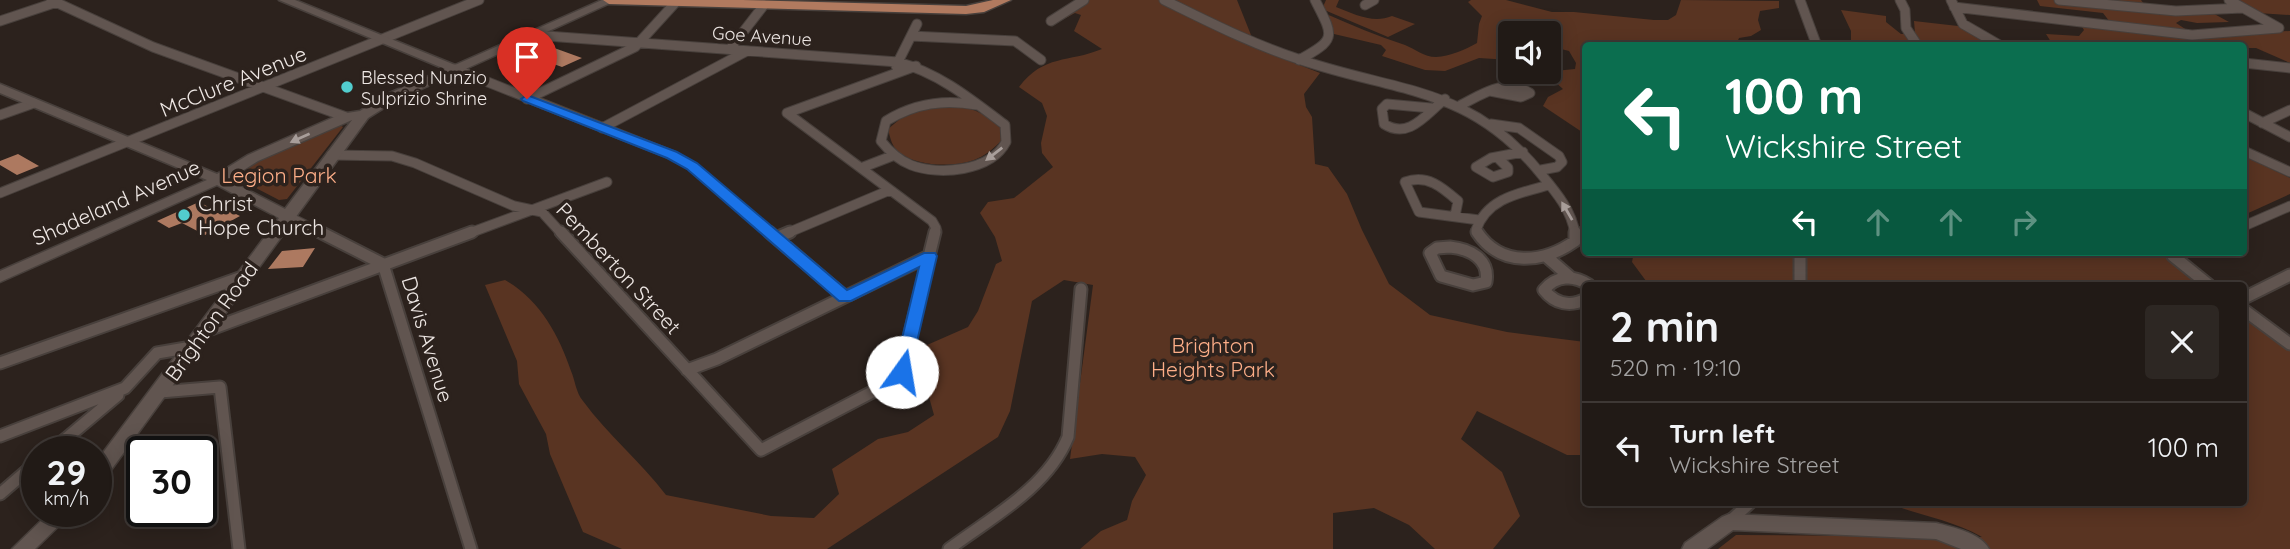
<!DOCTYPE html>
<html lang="en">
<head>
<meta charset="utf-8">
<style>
  :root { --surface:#211a16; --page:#2d2723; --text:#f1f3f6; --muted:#a2a1a1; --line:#3e3835 }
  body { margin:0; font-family:Quicksand,sans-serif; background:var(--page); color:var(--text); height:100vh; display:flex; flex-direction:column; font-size:26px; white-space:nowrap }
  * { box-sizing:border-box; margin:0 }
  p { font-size:23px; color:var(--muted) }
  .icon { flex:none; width:38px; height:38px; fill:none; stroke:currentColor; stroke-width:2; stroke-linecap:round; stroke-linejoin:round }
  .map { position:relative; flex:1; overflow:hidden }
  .sheet { position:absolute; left:1582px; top:282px; width:665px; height:224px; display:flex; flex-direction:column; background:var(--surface); border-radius:7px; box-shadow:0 4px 18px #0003,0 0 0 2px var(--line) }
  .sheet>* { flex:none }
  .banner { position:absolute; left:1582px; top:42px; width:665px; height:214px; border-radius:7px; box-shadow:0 4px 18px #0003,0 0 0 2px var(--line); background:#0b6e4f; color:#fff; overflow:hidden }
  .tools { position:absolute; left:1498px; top:21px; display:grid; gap:14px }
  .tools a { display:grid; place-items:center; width:63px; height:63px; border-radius:7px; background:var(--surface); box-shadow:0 4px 18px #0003,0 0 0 2px var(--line); font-size:35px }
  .speed { position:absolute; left:21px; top:436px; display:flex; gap:14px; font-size:35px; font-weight:700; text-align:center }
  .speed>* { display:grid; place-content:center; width:91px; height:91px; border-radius:50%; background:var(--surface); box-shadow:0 4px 18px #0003,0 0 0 2px var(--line); line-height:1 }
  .speed small { font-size:18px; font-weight:400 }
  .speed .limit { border:4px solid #111; border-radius:10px; background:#fff; color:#111 }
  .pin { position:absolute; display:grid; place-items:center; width:60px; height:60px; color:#fff; margin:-72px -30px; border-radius:50% 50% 50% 0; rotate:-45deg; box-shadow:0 0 7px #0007 }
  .pin .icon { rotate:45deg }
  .me { position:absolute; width:77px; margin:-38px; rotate:13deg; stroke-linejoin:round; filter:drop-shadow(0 0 5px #0008) }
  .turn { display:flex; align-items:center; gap:24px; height:147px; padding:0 28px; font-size:32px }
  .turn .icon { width:91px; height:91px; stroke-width:2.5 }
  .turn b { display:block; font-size:49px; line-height:60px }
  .lanes { display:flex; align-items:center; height:66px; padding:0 28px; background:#0003; justify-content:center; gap:35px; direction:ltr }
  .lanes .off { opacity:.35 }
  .round { display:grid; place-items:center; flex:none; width:74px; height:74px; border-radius:7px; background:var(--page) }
  .head { display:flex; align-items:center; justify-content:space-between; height:119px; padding:0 28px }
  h1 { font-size:42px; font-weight:700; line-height:52px }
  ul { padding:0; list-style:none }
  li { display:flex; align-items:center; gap:21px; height:91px; padding:0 28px; border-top:2px solid var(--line) }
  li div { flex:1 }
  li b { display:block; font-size:26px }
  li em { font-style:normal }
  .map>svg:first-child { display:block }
</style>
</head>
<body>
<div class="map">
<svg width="2290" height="549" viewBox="0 0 2290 549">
  <rect width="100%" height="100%" fill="#2c221d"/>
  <path fill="#593422" d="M1082,0H1237L1251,35L1241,42L1320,73L1304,94L1306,107L1312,117L1315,164L1328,167L1347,194L1362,230L1389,284L1430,315L1507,332L1585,342V455H1567L1477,411L1461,439L1502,472L1520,516L1493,549H1435L1409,525L1374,508L1333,513V549H1080L1101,531L1127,520L1132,501L1146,475L1135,457L1102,454L1070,459L1093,285L1064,280L1032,301L1010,411L998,437L827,549H622L583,532L550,454L546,434L519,384L517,361L485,285L505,280C539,299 559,335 571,371C575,380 576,393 583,401C608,435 640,461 666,495L771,516L814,518L839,494L832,469L878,439L908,432L934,415L929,397L915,379L927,345L968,327L978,311L996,264L1002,261L995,237L980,213L988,202L1014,198L1053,167L1042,153L1041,143L1047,116L1042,103L1019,87C1044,54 1068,63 1102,49L1074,31L1081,15L1075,13L1062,20L1052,17Z
    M1326,0H1339L1336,7C1354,14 1373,24 1392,16L1415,24L1388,37L1322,9Z
    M1471,0H1506L1552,12H1574L1654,20H1668L1676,15L1681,0L1779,1V8L1760,11L1758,20L1761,30L1751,36L1739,38L1736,45L1586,46L1585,134L1543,106L1548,97L1563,89L1544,72L1575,69L1576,63L1569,51L1549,46V33H1510V60L1479,58L1445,71L1425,70L1382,56L1386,50L1381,45L1334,34L1324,13C1351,25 1378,36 1405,45C1415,49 1424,57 1436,57C1450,56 1465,50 1477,43L1479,24L1482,16L1468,2Z
    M2037,0H2141L2144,4L2207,10L2229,22L2197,23L2181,20L2176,23L2196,36L2290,31V63L2256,48H2244V46H2155L2131,40L2119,42L2117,45H2053L2046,34L2079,36L2084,30L2079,22L2113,26L2103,13L2040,6Z
    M2233,0H2290V15L2258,13Z
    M1841,10L1886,16V22L1901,34L1915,33L1914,21L1958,26L1993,45H1851V31Z
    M928,107C964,107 971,103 1000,127L1001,141C993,149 985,156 974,160C954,167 918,167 900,153C892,148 890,137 888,129L900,119Z
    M340,125L343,127L287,199L279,200L235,177L250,165Z
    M2244,156L2290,178V194L2244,215Z
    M1634,252H1794V285H1649L1632,262Z
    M1801,252H2166L2210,285H1802Z
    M2244,310L2290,345V549H1718L1736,535L1982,537C1951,519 1918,516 1886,502H2244Z"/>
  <path fill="#ad7960" d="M546,45L582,58L562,67L520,52L533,46L539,48Z
    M18,154L39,166L17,175L0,165V161Z
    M199,202L220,213L228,210L240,216L205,235L182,223L169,228L157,221Z
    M315,248L303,267L268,269L282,251Z"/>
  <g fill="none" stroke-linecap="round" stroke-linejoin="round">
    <g stroke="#48403c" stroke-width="11">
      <path id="street-far1" d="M51,0L153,47L346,117
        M1164,0C1209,22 1254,45 1301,60C1399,93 1470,86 1541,174C1556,192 1572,211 1575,234
        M1800,0L1817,46
        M1900,0L1905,10L1906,28L1918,46
        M1951,0L1963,24L2001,46
        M2059,0L2176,11L2243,8
        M2229,0L2279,28
        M1365,5L1374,0
        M1954,7L2192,35L2279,28
        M0,21L57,2
        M1051,21L1084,0
        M533,35L898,62C939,73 972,100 1005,125L1006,142C991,171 939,176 911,165C898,160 889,151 881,141L886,121C915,103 944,99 977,105
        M911,36L1015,41L1041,60
        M730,49L764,5
        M1299,60C1337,39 1334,37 1315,0
        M2244,63L2290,68
        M896,66L917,24
        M455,69L672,155L692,166L771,234
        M527,99L635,47L676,2
        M1461,105C1484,93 1505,78 1530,93L1521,97L1490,91
        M1431,108L1387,104L1382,109L1384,124C1409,140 1426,114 1445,99
        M787,113L916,66
        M787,113L932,221L936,228L935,234
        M2244,113L2290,137
        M0,115L34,103
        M2262,123L2290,110
        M1491,124L1519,128L1559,156L1562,162L1557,167L1541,170
        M602,128L745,52
        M2244,151L2290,172
        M331,155L392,156L415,163L514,206L542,212L562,234
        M1497,157L1508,168V172L1493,177L1476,167L1491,158L1523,152
        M861,168L892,156
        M0,193L479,0
        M287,216L323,234
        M1455,216L1458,201C1442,187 1427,174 1405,182L1419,212L1479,220
        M2244,226L2290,206
        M467,234L607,182
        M785,234L890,190
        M1479,234L1476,230C1487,198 1520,193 1549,185"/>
    </g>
    <g stroke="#48403c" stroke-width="15">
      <path id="street" d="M320,232L383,264L471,549
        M561,232L761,450L899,378L935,232
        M769,232L845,297
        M1477,232C1501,268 1544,263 1575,241V232
        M776,238L790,232
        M1450,247C1470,249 1490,259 1486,282L1473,285L1441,276L1430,253L1437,248Z
        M1800,252V285
        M2183,252L2173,256L2209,285
        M1547,257L1570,277
        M2244,298L2290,275
        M1586,299C1570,307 1555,304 1544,290C1556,275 1574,275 1589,285
        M2244,310L2290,344
        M203,332L472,232
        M0,363L242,277
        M687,370L717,359L929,256
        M160,392L220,387L239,549
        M0,436L125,388L157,353L192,347
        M50,452L118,395
        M0,494L37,462
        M1729,522L1751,502
        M949,549C992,517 1047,488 1068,437L1081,289"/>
    </g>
    <g stroke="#48403c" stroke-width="3">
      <path id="secondary" d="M279,0H295L455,65L602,0H617L395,101L368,118L103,481L96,483V462L279,218L217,185L0,282V271L207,180L0,93V84L217,174L248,155L341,114L360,111L385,95L445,69ZM352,120L285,209L228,180L258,161Z
        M51,511H74L35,549H12Z
        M1729,514L1936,523C1952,527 1981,533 1989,549H1961L1936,539L1733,530L1707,549H1682L1685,543L1722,517Z"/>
    </g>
    <g stroke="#48403c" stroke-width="3">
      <path id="primary" d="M603,0H742L966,6L993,0H1011L984,12L966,14L609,4Z"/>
    </g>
    <use href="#street-far1" stroke="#615550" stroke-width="9"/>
    <use href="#street" stroke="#615550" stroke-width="11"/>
    <use href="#secondary" fill="#615550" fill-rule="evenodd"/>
    <use href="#primary" fill="#b17a5f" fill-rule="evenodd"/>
  </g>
  <defs><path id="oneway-solid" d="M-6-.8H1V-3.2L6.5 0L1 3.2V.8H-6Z" transform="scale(1.75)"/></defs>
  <g fill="#a89e9a">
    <use href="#oneway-solid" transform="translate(300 138) rotate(156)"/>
    <use href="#oneway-solid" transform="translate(994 154) rotate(142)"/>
    <use href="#oneway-solid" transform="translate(1567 211) rotate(-120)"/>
  </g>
  <path fill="#1a73e8" stroke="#114b97" stroke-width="2" d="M527,95L677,152L697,163L847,290L924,253H935L937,256L909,376L902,378L894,372L919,267L851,301H839L687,169L667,158L523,101L521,99Z"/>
  <g fill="#52cdce" stroke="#2c221d" stroke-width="2.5">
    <circle cx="347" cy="87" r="7"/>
    <circle cx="184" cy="215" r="7"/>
  </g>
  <g text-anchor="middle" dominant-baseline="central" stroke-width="7" stroke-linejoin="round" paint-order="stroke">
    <g font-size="18" fill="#eee7e4" stroke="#2c221d">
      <text transform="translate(762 36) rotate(4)">Goe Avenue</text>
    </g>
    <g font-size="18" fill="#eee7e4" stroke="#2c221d" text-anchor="start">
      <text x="361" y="77">Blessed Nunzio<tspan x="361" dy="21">Sulprizio Shrine</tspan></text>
    </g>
    <g font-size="21" fill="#eee7e4" stroke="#2c221d">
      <text transform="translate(233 81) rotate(-22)">McClure Avenue</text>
      <text transform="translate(116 202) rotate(-24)">Shadeland Avenue</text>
      <text transform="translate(619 268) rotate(47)">Pemberton Street</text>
      <text transform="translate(211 321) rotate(-54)">Brighton Road</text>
      <text transform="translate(428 339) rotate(73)">Davis Avenue</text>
    </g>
    <g font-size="21" fill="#fdae88" stroke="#2c221d">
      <text x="279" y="175">Legion Park</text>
      <text x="1213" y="345">Brighton<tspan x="1213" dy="24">Heights Park</tspan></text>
    </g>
    <g font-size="21" fill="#eee7e4" stroke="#2c221d" text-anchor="start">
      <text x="198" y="203">Christ<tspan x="198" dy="24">Hope Church</tspan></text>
    </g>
  </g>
</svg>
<div class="tools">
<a><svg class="icon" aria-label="sound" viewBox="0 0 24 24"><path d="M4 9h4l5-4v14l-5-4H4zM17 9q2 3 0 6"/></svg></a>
</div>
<div class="speed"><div>29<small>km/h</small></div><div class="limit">30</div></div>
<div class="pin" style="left:527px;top:99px;background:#d93025"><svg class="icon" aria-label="arrive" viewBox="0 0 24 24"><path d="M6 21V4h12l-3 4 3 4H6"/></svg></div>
<svg class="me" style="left:902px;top:372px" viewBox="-20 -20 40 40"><circle r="19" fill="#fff"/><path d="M0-13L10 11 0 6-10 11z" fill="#1a73e8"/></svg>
<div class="banner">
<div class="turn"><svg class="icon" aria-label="left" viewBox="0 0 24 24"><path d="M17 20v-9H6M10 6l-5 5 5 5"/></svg><div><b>100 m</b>Wickshire Street</div></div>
<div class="lanes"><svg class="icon" aria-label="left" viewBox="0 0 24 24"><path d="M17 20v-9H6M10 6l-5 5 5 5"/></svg><svg class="icon off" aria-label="ahead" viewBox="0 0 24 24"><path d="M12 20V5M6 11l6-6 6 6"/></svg><svg class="icon off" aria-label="ahead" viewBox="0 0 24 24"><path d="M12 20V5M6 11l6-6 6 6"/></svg><svg class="icon off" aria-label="right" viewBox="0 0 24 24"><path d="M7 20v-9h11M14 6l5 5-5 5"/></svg></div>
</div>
<section class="sheet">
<div class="head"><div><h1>2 min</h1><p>520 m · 19:10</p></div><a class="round"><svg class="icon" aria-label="close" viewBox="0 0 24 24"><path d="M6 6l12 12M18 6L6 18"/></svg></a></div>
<ul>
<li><svg class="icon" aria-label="left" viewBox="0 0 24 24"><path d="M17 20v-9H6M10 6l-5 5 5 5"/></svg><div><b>Turn left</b><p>Wickshire Street</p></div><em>100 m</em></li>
</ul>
</section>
</div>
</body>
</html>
